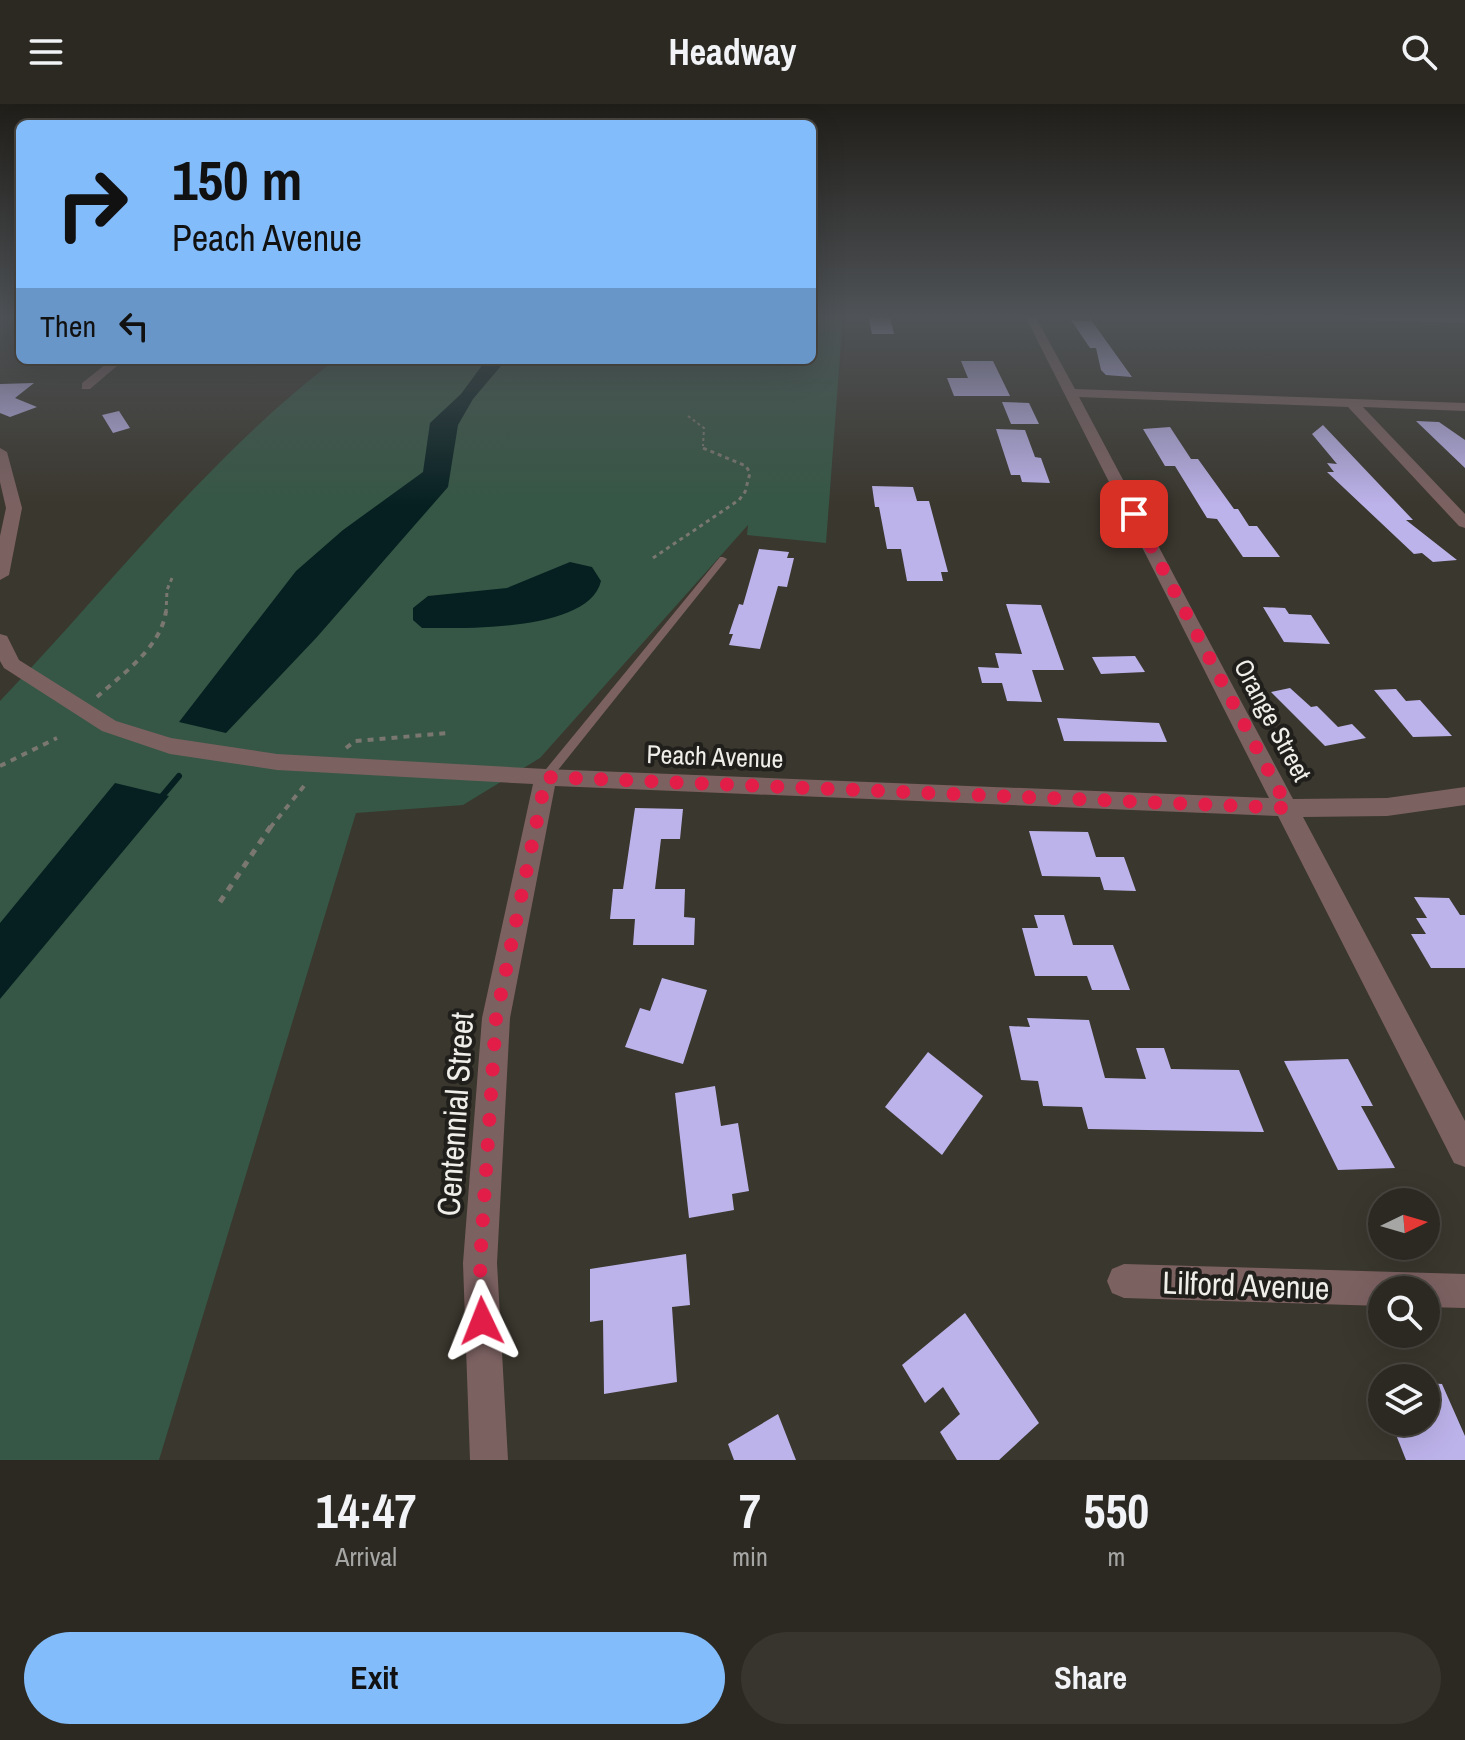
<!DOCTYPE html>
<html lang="en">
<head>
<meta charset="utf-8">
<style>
  :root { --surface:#2c2922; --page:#38352f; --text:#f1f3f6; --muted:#a6a6a5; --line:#484540; --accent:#83bcfb }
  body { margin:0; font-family:"Archivo Narrow",sans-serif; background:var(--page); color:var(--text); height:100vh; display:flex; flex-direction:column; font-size:30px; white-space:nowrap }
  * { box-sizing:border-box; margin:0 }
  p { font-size:26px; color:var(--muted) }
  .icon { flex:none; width:44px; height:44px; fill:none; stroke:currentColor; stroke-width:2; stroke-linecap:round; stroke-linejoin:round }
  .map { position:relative; height:1356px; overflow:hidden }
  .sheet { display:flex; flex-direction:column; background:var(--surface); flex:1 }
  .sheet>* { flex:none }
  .banner { position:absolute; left:16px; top:16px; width:800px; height:244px; border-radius:12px; box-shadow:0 8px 32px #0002,0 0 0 2px var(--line); background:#83bcfb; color:#111; overflow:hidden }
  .needle { width:52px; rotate:85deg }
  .fabs { position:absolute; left:1368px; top:1084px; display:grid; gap:16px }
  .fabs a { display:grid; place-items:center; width:72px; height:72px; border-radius:50%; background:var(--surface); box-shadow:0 8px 32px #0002,0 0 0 2px var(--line); font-size:40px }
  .pin { position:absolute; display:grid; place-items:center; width:68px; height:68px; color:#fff; margin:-34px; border-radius:16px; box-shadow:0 4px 12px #0006 }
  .me { position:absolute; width:88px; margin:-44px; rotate:358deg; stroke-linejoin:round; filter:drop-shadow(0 0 6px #0008) }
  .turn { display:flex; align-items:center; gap:28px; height:168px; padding:0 24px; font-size:36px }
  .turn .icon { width:104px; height:104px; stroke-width:2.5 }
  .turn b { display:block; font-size:56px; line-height:68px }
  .then { display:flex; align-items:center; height:76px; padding:0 24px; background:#0003; gap:16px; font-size:30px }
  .eta { display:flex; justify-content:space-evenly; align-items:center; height:136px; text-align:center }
  .eta b { font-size:48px; font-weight:700; line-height:56px }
  .button { display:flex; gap:16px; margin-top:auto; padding:16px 24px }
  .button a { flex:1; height:92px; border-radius:48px; background:var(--accent); color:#111; font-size:32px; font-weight:700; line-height:92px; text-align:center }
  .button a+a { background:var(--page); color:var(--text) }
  header { display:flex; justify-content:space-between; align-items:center; height:104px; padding:0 24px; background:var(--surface); font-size:36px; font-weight:700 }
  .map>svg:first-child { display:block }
</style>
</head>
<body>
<header><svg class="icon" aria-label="menu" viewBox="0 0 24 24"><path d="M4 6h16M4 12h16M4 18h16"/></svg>Headway<svg class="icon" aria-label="search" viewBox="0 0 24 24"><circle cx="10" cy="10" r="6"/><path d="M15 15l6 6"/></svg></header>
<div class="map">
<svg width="1465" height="1356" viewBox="0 0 1465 1356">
  <rect width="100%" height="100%" fill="#3a372e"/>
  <path fill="#365745" d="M812,212H843L826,439L747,431L748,421L540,654L463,701L356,709L159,1356H0V597C110,482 208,353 335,256H812Z"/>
  <path fill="#062021" d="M486,256H506L473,295L458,321L448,383L317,533L226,629L179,618L296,467L343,426L423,368L430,319L461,290Z
    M570,458L592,463L601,477C589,528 464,524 422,524L413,516V504L428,492L507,484Z
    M115,679L169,692L0,895V819Z"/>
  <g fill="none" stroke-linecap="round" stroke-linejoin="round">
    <path stroke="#062021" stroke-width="6" d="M158,697L179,672"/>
  </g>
  <path fill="#bdb3eb" d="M868,212H890L894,230H872Z
    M1089,213L1132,273L1106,271L1101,266L1096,244H1090L1071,216L1090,217Z
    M961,257H993L1010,292H954L947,274H968Z
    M34,279L15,294L37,303L10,313L0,309V280Z
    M1002,298L1029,299L1039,320H1011Z
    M119,307L130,324L113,329L102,311Z
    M1416,317L1439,318L1465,336V364Z
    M1323,321L1413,416H1406L1457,456L1433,458L1422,449L1414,450L1327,368H1334L1327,359L1337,360L1312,330Z
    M1170,323L1191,355H1198L1234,405H1238L1249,422H1257L1280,453H1243L1217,415L1207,414L1175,362H1165L1143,325Z
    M996,325L1025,326L1035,353L1041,354L1050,379L1022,378L1020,371H1011Z
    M872,382L913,383L917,397H929L948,468H941L943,477H907L901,445H887L879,403H875Z
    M759,445L789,448L787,454H794L787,483L778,482L760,545L729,541L733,530H729L739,500L743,501Z
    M1006,500L1041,501L1064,566H1032L1042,598L1007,597L1002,579H982L978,563L999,564L995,549L1022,550Z
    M1263,503L1285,504L1289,510L1311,511L1330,540L1284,538Z
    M1135,552L1145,568L1101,570L1092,553Z
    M1290,584L1311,603L1317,602L1338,623L1352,620L1366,634L1325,642L1271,588Z
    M1396,585L1406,597L1420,596L1452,632L1413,633L1374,586Z
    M1057,614L1159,619L1167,638L1064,637Z
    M635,704L683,705L680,735H661L655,785H685L684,813L695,814L694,841H633L635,815H610L613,785H623Z
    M1029,727L1088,728L1096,753H1124L1136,787L1104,786L1100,773L1042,772Z
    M1414,793L1449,794L1460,811H1465V864H1431L1411,830H1426L1416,814H1427Z
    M1034,811H1064L1073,841H1113L1130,886H1092L1087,872H1035L1022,824H1038Z
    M662,874L707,886L683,960L625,943L640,904L650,907Z
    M1027,914L1089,916L1105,974L1146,975L1136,944H1164L1171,965L1239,966L1264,1028L1088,1025L1082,1003L1043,1002L1038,977L1021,976L1009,922L1030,923Z
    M928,948L983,992L942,1051L885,1003Z
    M1348,955L1373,1002H1361L1395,1064L1338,1066L1284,957Z
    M715,982L721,1022L738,1019L749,1087L732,1090L734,1106L689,1114L675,989Z
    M686,1150L690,1201L672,1203L677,1278L604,1290L603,1216L590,1218V1165Z
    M965,1209L1039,1319L999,1356H957L940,1328L960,1310L943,1283L925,1299L902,1261Z
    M1426,1279L1442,1280L1465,1332V1356H1406L1391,1318H1426Z
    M778,1310L796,1356H734L728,1340Z"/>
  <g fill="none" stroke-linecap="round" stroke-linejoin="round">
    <path stroke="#7a7770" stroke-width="2" stroke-dasharray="3 3" stroke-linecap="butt" d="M688,312L704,324L703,342"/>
    <path stroke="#7a7770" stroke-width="3" stroke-dasharray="4 4" stroke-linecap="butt" d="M653,454L739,396L745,388L750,369L746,362L703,344V340
      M166,509L167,486L172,474"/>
    <path stroke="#7a7770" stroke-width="4" stroke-dasharray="6 6" stroke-linecap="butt" d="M97,593C122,570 161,544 166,507
      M346,644L355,637L449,629
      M0,662L57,634
      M270,724L304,682"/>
    <path stroke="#7a7770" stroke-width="5" stroke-dasharray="7 7" stroke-linecap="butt" d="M220,798L271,722"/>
    <path fill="#7c6161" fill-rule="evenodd" d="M720,453H723L727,455L550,676H542L541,673L542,670Z"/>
    <path fill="#7c6161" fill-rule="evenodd" d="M1025,212H1035L1075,285L1465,299V307L1363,303L1465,410V424L1459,422L1348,303L1079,293L1293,695L1387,694L1465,683V701L1387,712L1303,713L1465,1017V1063L1454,1059L1278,712L555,682L510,914L497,1159L508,1356H470L463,1159L482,914L533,680L277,666L170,650L102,627L4,564L0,557V530L7,532L19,556L116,617L171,634L277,650L546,665L1269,694Z
      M1322,212L1465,213V219L1327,215Z
      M111,256H124L90,285H82V279Z
      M0,344L7,348L22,404L9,471L0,476V432L6,404L0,378Z
      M1124,1160L1465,1170V1204L1426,1203V1186H1382V1202L1124,1194L1112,1189L1107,1177L1112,1165Z"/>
  </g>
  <linearGradient id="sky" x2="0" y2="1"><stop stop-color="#201e19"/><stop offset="0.53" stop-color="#4f5357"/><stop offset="1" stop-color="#4f5357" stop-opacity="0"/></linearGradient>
  <rect width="1465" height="401" fill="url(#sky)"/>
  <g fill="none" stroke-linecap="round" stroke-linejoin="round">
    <path stroke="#e11d48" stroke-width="14" stroke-dasharray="0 25.2" d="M482,1217L480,1159L496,914L546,673L1288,704L1134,410"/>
  </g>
  <g text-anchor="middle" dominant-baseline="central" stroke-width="8" stroke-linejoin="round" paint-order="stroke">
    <g font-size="26" fill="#efeee8" stroke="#201f1b">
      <text transform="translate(1273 616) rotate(62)">Orange Street</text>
      <text transform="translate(715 652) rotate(2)">Peach Avenue</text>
    </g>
    <g font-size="32" fill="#efeee8" stroke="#201f1b">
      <text transform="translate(455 1010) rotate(-86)">Centennial Street</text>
      <text transform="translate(1246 1181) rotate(2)">Lilford Avenue</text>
    </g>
  </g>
</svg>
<div class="fabs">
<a><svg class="needle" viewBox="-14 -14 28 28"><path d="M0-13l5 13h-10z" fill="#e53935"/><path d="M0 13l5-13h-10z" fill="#a6a6a5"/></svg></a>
<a><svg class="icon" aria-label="search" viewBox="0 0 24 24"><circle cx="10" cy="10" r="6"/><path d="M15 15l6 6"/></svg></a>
<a><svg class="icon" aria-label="layers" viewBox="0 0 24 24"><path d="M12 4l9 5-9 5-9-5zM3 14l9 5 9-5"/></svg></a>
</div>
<div class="pin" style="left:1134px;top:410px;background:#d93025"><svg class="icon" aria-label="arrive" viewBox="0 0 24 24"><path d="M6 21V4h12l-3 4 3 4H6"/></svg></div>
<svg class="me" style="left:482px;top:1217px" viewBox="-20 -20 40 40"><path d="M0-17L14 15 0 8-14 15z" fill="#e11d48" stroke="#fff" stroke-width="4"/></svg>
<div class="banner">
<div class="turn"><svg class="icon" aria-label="right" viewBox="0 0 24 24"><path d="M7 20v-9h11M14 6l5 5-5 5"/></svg><div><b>150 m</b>Peach Avenue</div></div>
<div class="then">Then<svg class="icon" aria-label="left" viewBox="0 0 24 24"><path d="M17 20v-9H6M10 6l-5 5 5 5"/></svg></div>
</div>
</div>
<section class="sheet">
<div class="eta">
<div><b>14:47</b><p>Arrival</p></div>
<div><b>7</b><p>min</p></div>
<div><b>550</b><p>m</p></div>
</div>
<div class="button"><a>Exit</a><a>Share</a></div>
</section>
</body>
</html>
